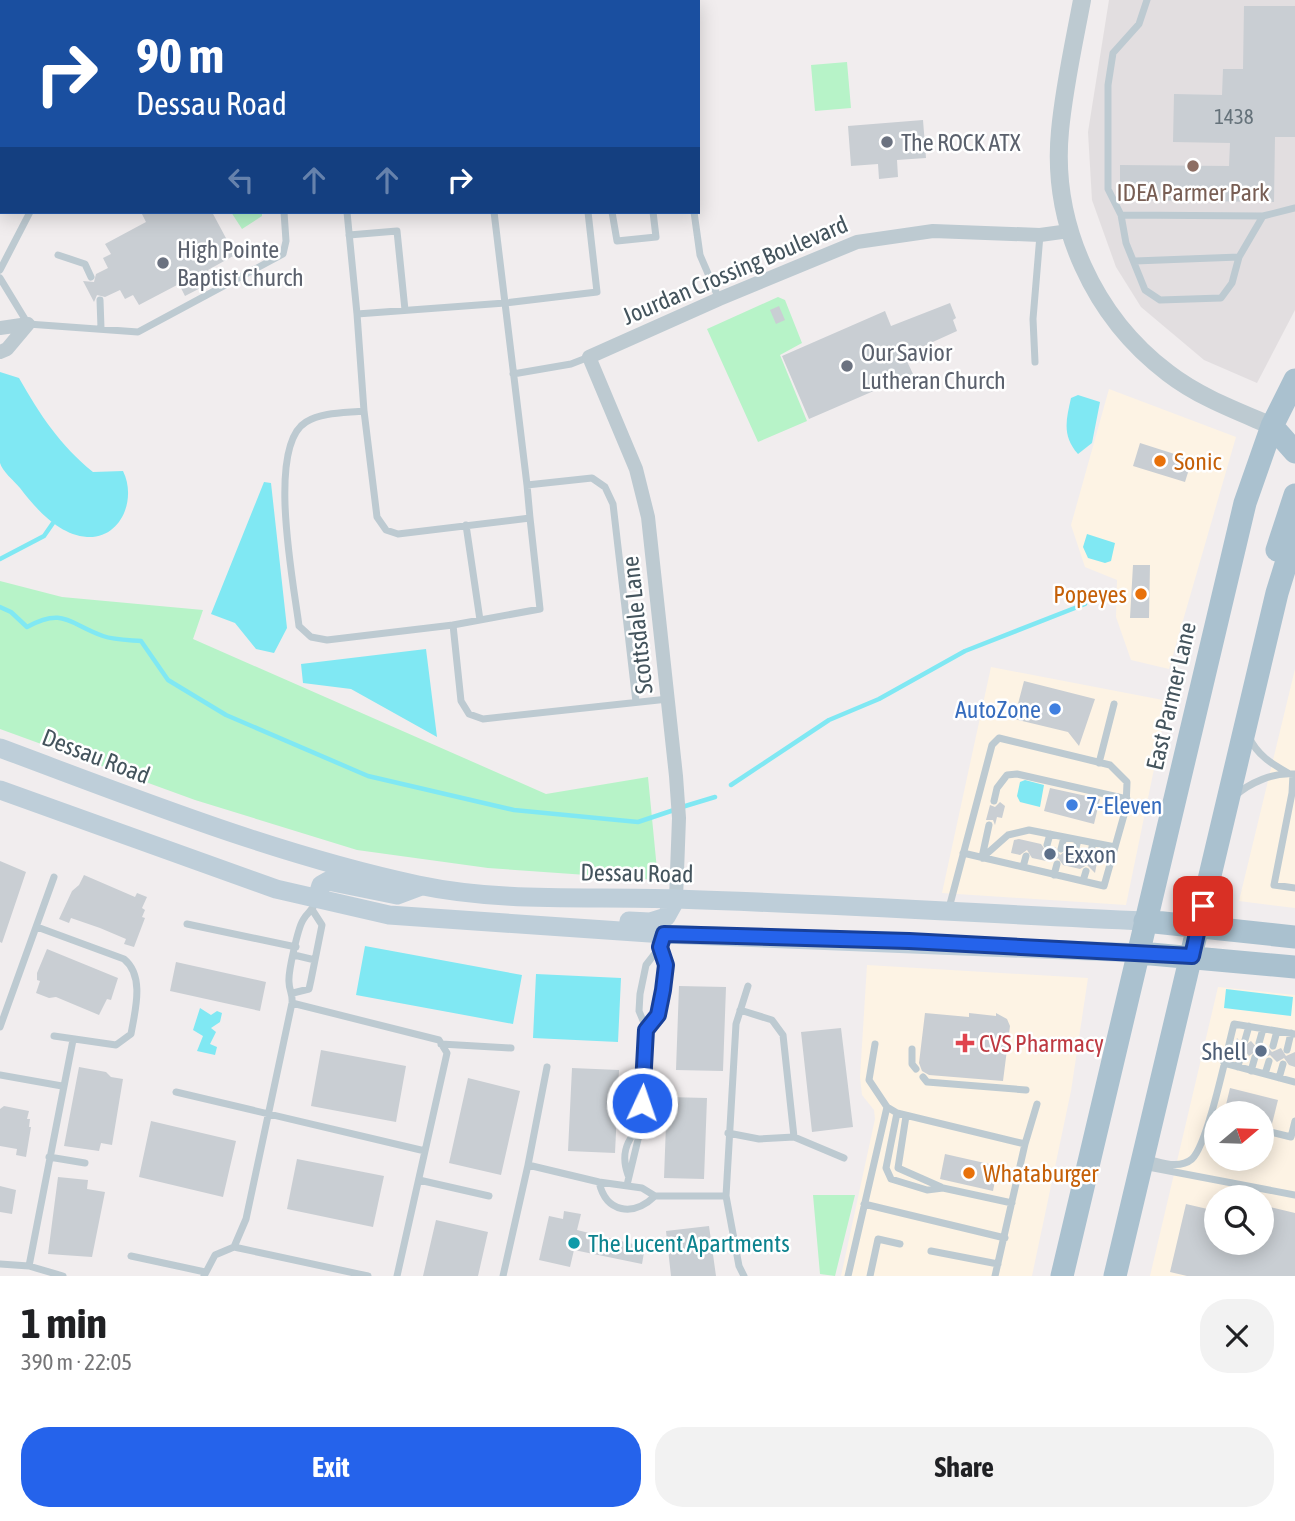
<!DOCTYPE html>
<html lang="en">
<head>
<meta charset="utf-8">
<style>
  :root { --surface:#fff; --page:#f2f2f2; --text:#202124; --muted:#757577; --accent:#2563eb }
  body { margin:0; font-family:"Asap Condensed",sans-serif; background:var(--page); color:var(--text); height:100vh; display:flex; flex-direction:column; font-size:26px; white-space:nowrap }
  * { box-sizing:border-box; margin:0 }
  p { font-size:23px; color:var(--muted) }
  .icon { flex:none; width:38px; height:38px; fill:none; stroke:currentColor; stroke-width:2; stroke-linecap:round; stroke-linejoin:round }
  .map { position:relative; height:1276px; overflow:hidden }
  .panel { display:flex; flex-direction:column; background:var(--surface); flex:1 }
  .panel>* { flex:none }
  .top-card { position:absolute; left:0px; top:0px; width:700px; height:214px; box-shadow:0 4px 18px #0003; background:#1a4fa0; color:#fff; overflow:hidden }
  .needle { width:46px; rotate:71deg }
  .fabs { position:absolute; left:1204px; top:1101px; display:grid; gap:14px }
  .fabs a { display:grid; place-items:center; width:70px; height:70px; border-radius:50%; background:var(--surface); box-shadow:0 4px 18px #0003; font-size:35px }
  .pin { position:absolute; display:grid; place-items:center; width:60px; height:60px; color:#fff; margin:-30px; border-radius:14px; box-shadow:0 4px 10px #0006 }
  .me { position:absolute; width:77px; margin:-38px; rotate:3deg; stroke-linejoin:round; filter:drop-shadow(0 0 5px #0008) }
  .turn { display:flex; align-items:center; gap:24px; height:147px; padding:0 21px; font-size:32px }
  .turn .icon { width:91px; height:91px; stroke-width:2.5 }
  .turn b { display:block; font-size:49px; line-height:60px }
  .lanes { display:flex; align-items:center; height:66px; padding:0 21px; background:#0003; justify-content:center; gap:35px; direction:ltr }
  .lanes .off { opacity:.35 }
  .round { display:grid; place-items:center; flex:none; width:74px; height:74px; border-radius:28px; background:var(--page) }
  .head { display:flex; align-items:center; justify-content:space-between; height:119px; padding:0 21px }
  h1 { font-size:42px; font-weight:700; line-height:52px }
  .primary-button { display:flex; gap:14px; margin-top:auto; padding:14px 21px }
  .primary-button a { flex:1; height:80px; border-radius:28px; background:var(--accent); color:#fff; font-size:28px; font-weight:700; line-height:80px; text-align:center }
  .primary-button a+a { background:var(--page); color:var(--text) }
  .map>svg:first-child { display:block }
</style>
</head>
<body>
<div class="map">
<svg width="1295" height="1276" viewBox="0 0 1295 1276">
  <rect width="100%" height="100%" fill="#f1edee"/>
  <path fill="#fdf3e4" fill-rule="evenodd" d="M1109,389L1236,437L1169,669L1131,660L1116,617L1117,580L1085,567L1071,525Z
    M991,667L1168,701L1126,905L942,893Z
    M1295,669V908L1239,901Z
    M867,965L1088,978L1071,1091L1032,1276H841L875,1119L874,1110L862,1095L860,1077Z
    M1218,987L1295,995V1276H1150ZM1216,1113H1262V1158H1216ZM1216,1197H1262V1242H1216Z"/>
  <path fill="#e2dee0" d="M1109,0H1295V310L1257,383L1204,360L1141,307L1116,267L1092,200L1088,132Z"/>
  <path fill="#b7f3c8" d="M847,62L851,108L815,111L811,65Z
    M231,212H262V216L242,229Z
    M778,297L785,300L802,343L780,355L807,421L758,442L707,329Z
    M0,581L62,597L203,610L193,639L546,794L648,777L658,880L488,868L357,850L195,800L0,729Z
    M813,1195H855L835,1276L820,1274Z"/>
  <path fill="#80e8f3" d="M0,372L19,378C40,415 60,445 93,472L123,471C137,499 121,539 87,537C59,535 36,509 20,488C14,481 2,471 0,463C0,447 0,391 0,372Z
    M1078,395L1100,402L1092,443L1078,454C1062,436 1066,420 1071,398Z
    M264,482L271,483L287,628L274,653L256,649L235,623L211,614Z
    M1087,534L1115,543L1111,561L1105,563L1088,558L1083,547Z
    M426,649L437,737L351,689L303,683L301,664Z
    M1025,780L1044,785L1040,807L1020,802L1017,796L1020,782Z
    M365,946L522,975L513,1024L356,995Z
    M536,974L621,978L618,1042L533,1038Z
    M1226,989L1293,997L1291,1016L1224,1008Z
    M200,1008L211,1015L217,1011L222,1013L220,1022L211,1028L216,1032L210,1044L217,1047L215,1055L197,1051L203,1036L193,1030Z"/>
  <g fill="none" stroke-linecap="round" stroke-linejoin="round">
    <path stroke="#80e8f3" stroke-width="4.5" d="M0,559L44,536L53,523
      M0,607L11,612L27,627C64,607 69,624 103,636C114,640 129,640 141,641L168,680L226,715L368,776L514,810L638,822L674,810
      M731,785L829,720L879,699L965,651L1085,604
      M682,807L715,797"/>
  </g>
  <path fill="#c9ced3" d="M1244,6H1295V137H1275L1274,202L1120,200V165L1229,166L1230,143L1173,142L1174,94L1222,95L1223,69H1243Z
    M923,120L926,158L897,160L898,177L879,179L878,164L851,166L848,126Z
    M141,212H212L235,255L208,270L214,281L185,296L179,284L139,305L133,295L125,299L120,290L105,297L97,295L94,302L83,281L94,282L96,274L108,268L103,258L111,254L105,244L146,222Z
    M950,303L956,318L953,320L957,331L913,351L914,354L905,357L913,374L809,419L782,356L885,311L891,326Z
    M779,306L785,320L776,324L770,310Z
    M1140,443L1187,458L1185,464L1190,466L1185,482L1133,466Z
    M1133,565H1150L1149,618H1130Z
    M1024,681L1095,699L1079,746L1068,732L1014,719Z
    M1050,788L1100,799L1094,824L1044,811Z
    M1000,802L1005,806L1002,818L997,817L995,825L993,820H986L990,805L995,807Z
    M1019,839L1041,844L1046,851L1055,847L1060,855L1067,850L1074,858L1081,853L1089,861L1098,857L1095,873L1087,865L1080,869L1063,865L1058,858L1051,862L1032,858L1027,850L1020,855L1011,853L1014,840Z
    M0,861L26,872L2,943L0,942Z
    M84,875L135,897L137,893L147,897L142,908L145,910L142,917L145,918L134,947L124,944L126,939L100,928L71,918L69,923L59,919L72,891L79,885Z
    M47,949L118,978L111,1000L107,999L99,1015L56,997L49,998L36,993L40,981L37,980V973Z
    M176,962L266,982L260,1011L170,991Z
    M679,986L726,987L723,1071L676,1070Z
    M925,1013L969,1017V1013L996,1016V1013L1007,1019L1010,1026L1003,1081L929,1075L922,1071L919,1063Z
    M841,1028L853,1127L812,1132L801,1032Z
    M1237,1038L1244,1046L1251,1041L1258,1049L1265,1044L1272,1052L1281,1048L1286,1056L1295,1052V1067L1289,1065L1284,1058L1277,1062L1270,1055L1261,1059L1256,1051L1249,1056L1243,1048L1233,1052Z
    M321,1050L406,1066L396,1122L311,1106Z
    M79,1067L106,1072L111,1077L123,1079L112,1145L101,1143L99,1151L64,1146Z
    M572,1068L619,1070L615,1153L568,1151Z
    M468,1078L520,1091L501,1175L449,1163Z
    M1230,1088L1278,1100L1272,1124L1262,1122V1113H1224Z
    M667,1097L707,1098L704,1179L664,1178Z
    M4,1106L29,1111L27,1119H30L29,1127H31L26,1157L16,1155L17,1149L0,1146V1109Z
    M151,1121L236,1141L223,1197L139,1177Z
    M945,1154L998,1166L993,1191L940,1179Z
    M297,1159L384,1176L373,1227L287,1209Z
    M58,1177L88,1180L87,1189L105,1192L92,1257L48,1254Z
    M0,1186L16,1190L12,1214L0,1212Z
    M1186,1204L1216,1211V1242H1262V1205L1295,1213V1276H1187L1170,1272Z
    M564,1211L581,1214L577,1230L645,1247L642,1264L574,1250L570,1267L539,1260L549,1216L563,1219Z
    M436,1220L488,1232L478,1276H423Z
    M709,1226L716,1276H671L666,1231Z"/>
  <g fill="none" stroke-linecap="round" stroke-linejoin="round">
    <path stroke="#bdcad1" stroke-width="7" d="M1147,0L1139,24L1113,53L1108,85V189L1121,215L1126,243L1145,290L1160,300L1221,298L1232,283L1239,257L1263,216L1295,208
      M347,212L357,314
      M494,212L505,303L597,292L588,212
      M612,212L617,241L656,237L653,212
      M694,212L700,255L719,299
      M1121,215L1263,216
      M349,235L397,231L405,310
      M58,255L85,264L91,277
      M1135,261L1239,257
      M0,270L30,212
      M0,278L28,324L138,332L283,254L286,241L284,212
      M100,300L101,328
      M1035,362L1033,319L1040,235
      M513,374L571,364L589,357
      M364,411L377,517L386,530L398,534L530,518L527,485
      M466,525L480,620
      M453,625L540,609L530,518
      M636,702L613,504L605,487L592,478L527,485L505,303L357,314L364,411C346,413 322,412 306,422C266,446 294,585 299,626L311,637L327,640L453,625L461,701L469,714L483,719L668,699
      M1249,737C1257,755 1272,764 1288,773
      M1099,763L1114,704
      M1293,774L1292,793L1274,885L1295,888
      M1235,796C1249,783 1274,772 1294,774
      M994,801L997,788L1007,775L1017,774L1127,799
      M1047,845L1050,834
      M1061,849L1064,837
      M1075,852L1078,840
      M1090,855L1093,843
      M982,857L989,825
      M982,858L1008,835L1029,830L1115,847
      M1023,867L1026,856
      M1054,875L1057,864
      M1083,881L1086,871
      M949,908L992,745L999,738L1110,765L1127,782L1126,808L1104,886L963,853
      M187,924L296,947
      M37,927L124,959C145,976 135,1011 131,1034L116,1045L54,1036
      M294,955L315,960
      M293,993L309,989L311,980L322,925L313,911
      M292,1003L439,1040L447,1053L397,1276
      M0,1027L54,877
      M647,1030C665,1007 669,975 660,947
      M1245,1040L1249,1026
      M1259,1043L1263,1029
      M441,1044L511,1048
      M875,1044L869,1080L887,1107L897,1113L1025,1144L1037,1104
      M1273,1046L1277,1031
      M912,1049V1064L916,1069
      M1287,1050L1291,1033
      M1224,1063L1295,1082
      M1238,1067L1241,1054
      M1251,1071L1255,1057
      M1265,1074L1269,1061
      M0,1075L62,1086
      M923,1077L927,1082L1026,1090
      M1279,1078L1283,1064
      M176,1092L425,1151
      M897,1113L886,1168L891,1179L927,1190L943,1188L1012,1203
      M906,1116L898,1168L941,1187
      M1262,1130L1291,1137L1295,1121
      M728,1133L759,1139L794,1137L783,1035L772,1020L740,1010
      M794,1137L844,1158
      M49,1157L85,1163
      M1145,1158C1158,1162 1179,1170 1192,1159C1208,1144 1227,1050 1234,1024L1295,1034
      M528,1165L547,1067
      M1143,1166L1295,1195
      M628,1175C621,1156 625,1141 640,1127
      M419,1180L489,1196
      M599,1182C606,1213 633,1217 655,1196
      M627,1185L641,1127L647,1030L639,1011L640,994L646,965L660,947L664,935
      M726,1196L736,1024L748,986
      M864,1204L1005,1238
      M234,1247L368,1276
      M931,1251L998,1264
      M131,1256L205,1272
      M0,1264L29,1266L63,1276
      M29,1266L73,1040
      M204,1276L215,1255L234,1247L246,1219L292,1003C293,994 289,990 289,982C288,972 298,928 303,920C307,912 313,911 316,901
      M503,1276L528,1165L599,1182L642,1188L655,1196H726L739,1266L744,1276
      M848,1276L887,1107
      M870,1276L878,1239L900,1244
      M995,1276L1025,1144"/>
    <path stroke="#bdcad1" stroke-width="14" d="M0,328L28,324
      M0,352L7,349L28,324
      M676,899L679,818L676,776L648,517L636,469L589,357L719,299L857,242L933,231L1040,235L1069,231"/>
    <path stroke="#bdcad1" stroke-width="18" d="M1082,0C1074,43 1064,87 1060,131C1051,224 1094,317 1168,373C1199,397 1237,411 1272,426"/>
    <path stroke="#beced9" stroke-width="19" d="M0,748C137,799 274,854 418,885C503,903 590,896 676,899C832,904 989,914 1145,921
      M0,790L276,889L389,915L664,934L1140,953
      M317,898L321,885L328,881L397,895L421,886
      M629,921L650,922L666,917L676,899"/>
    <path stroke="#aac1cf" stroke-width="23" d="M1272,426L1295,452
      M1277,550L1295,495
      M1145,921L1295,937
      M1140,953L1295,967
      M1062,1276L1245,503L1272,426L1295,380
      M1115,1276L1277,593L1295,535"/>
  </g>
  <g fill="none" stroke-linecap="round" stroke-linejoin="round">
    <g stroke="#184099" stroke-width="18">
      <path id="route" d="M642,1103L646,1030L658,1015L663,990L666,965L660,947L664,934L909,941L1192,956L1203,906"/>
    </g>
    <use href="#route" stroke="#2563eb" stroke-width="12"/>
  </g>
  <g fill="#6b7280" stroke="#fff" stroke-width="2.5">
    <circle cx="887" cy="142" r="7"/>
    <circle cx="163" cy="263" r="7"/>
    <circle cx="847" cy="366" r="7"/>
  </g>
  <circle fill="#8d6e63" stroke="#fff" stroke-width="2.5" cx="1193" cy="166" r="7"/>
  <g fill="#e8710a" stroke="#fff" stroke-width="2.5">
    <circle cx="1160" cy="461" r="7"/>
    <circle cx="1141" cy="594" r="7"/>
    <circle cx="969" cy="1173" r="7"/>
  </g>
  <g fill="#3f7fe0" stroke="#fff" stroke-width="2.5">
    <circle cx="1055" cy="709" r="7"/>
    <circle cx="1072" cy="805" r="7"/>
  </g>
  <g fill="#5c6f8a" stroke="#fff" stroke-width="2.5">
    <circle cx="1050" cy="854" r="7"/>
    <circle cx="1261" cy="1051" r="7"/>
  </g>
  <path fill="#e0444e" stroke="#fff" stroke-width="2.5" d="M961.5 1032.5h7v7h7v7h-7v7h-7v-7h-7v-7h7z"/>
  <circle fill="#0f9aa8" stroke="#fff" stroke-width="2.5" cx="574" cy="1243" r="7"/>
  <g text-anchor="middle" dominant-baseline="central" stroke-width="5" stroke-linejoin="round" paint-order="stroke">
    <g font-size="21" fill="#65727a">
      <text x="1234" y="116">1438</text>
    </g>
    <g font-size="24" fill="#5b616d" stroke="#fff" text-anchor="start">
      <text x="901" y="142">The ROCK ATX</text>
      <text x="177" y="249">High Pointe<tspan x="177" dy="28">Baptist Church</tspan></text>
      <text x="861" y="352">Our Savior<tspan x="861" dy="28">Lutheran Church</tspan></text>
    </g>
    <g font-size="24" fill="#785e54" stroke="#fff">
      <text x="1193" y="192">IDEA Parmer Park</text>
    </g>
    <g font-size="24" fill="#44545d" stroke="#fff">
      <text transform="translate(735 270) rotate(-23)">Jourdan Crossing Boulevard</text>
      <text transform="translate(637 625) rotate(-96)">Scottsdale Lane</text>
      <text transform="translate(1171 696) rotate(-77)">East Parmer Lane</text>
      <text transform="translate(96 756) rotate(21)">Dessau Road</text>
      <text transform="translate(637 873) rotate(1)">Dessau Road</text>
    </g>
    <g font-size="24" fill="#c56008" stroke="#fff" text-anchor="start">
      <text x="1174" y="461">Sonic</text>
      <text x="1127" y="594" text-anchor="end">Popeyes</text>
      <text x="983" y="1173">Whataburger</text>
    </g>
    <g font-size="24" fill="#366cbe" stroke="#fff" text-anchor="end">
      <text x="1041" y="709">AutoZone</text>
      <text x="1086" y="805" text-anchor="start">7-Eleven</text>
    </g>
    <g font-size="24" fill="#4e5e75" stroke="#fff" text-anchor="start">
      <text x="1064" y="854">Exxon</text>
      <text x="1247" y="1051" text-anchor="end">Shell</text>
    </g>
    <g font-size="24" fill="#be3a42" stroke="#fff" text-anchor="start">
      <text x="979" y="1043">CVS Pharmacy</text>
    </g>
    <g font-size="24" fill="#0d838f" stroke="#fff" text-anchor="start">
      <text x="588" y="1243">The Lucent Apartments</text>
    </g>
  </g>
</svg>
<div class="fabs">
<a><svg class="needle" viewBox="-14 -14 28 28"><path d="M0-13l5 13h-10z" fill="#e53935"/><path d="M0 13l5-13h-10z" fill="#757577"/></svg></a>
<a><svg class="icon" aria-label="search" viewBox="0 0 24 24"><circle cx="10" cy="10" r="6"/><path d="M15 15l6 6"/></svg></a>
</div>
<div class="pin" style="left:1203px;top:906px;background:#d93025"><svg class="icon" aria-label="arrive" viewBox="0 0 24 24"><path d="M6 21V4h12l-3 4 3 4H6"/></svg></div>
<svg class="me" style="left:642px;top:1103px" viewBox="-20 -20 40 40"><circle r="17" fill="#2563eb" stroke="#fff" stroke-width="3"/><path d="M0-11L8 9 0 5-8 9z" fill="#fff"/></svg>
<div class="top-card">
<div class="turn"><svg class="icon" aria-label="right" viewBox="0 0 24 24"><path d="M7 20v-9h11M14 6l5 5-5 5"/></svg><div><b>90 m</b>Dessau Road</div></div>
<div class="lanes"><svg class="icon off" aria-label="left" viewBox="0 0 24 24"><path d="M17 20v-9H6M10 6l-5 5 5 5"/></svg><svg class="icon off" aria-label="ahead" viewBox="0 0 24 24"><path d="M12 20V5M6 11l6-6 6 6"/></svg><svg class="icon off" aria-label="ahead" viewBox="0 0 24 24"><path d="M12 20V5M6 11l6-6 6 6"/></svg><svg class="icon" aria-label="right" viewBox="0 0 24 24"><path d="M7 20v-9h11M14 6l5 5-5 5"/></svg></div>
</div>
</div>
<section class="panel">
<div class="head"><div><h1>1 min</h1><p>390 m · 22:05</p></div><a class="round"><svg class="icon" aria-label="close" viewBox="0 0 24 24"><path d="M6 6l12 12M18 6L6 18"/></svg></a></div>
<div class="primary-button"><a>Exit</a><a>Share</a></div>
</section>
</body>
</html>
